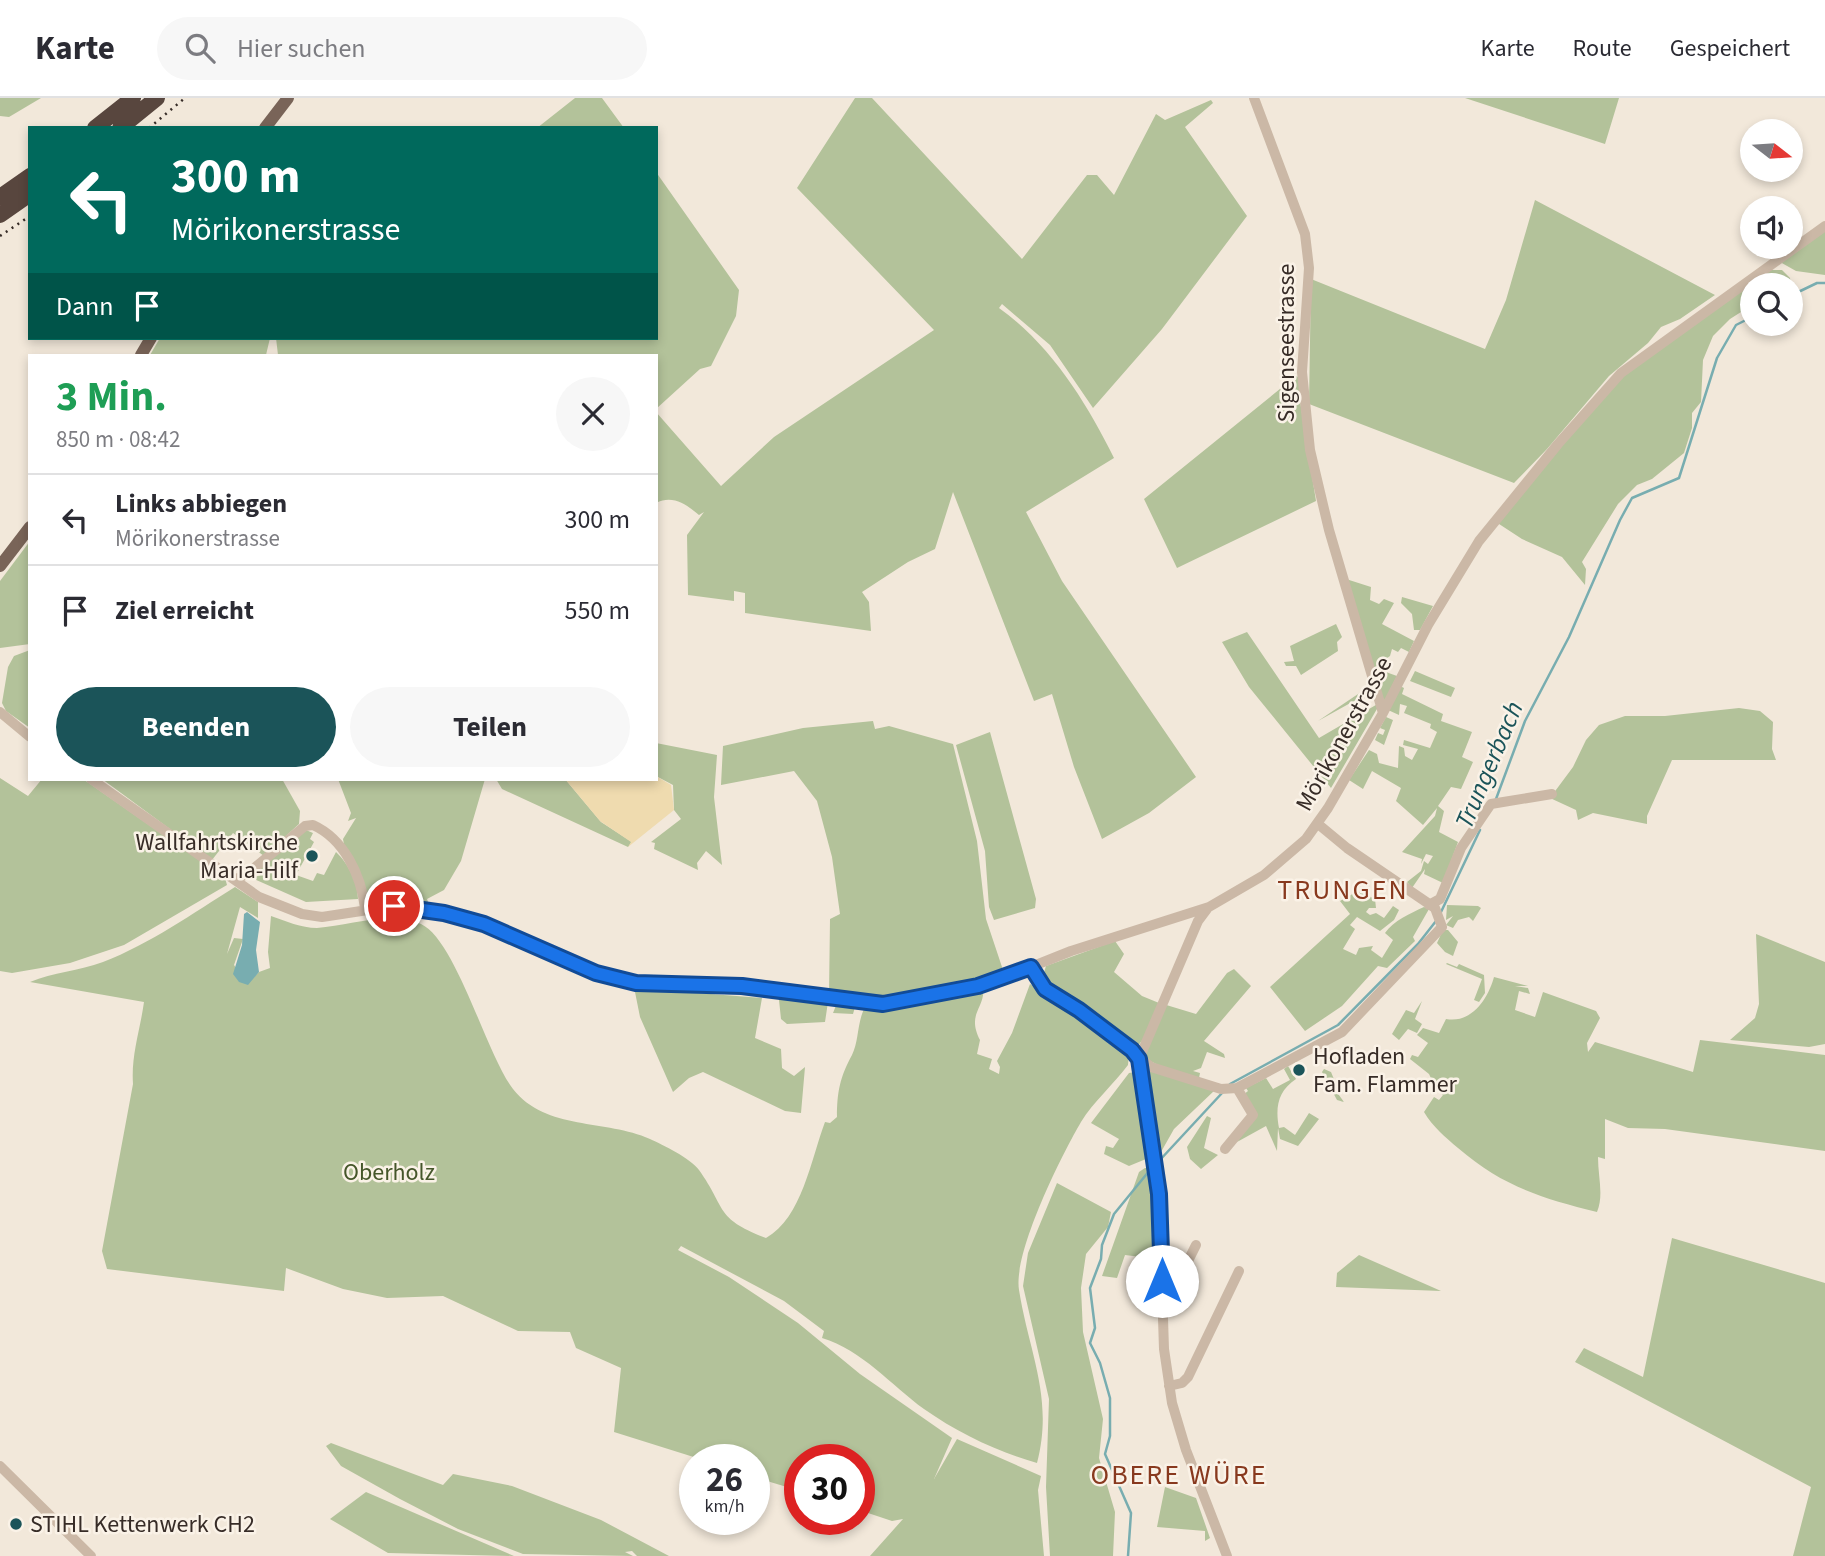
<!DOCTYPE html>
<html lang="de">
<head>
<meta charset="utf-8">
<style>
  :root { --surface:#fff; --page:#f7f7f7; --text:#2b2b33; --muted:#7c7c81; --line:#e1e1e2; --accent:#1b5459 }
  body { margin:0; font-family:"Source Sans 3",sans-serif; background:var(--page); color:var(--text); height:100vh; display:flex; flex-direction:column; font-size:26px; white-space:nowrap }
  * { box-sizing:border-box; margin:0 }
  p { font-size:23px; color:var(--muted) }
  .icon { flex:none; width:38px; height:38px; fill:none; stroke:currentColor; stroke-width:2; stroke-linecap:round; stroke-linejoin:round }
  .map { position:relative; flex:1; overflow:hidden }
  .drawer { position:absolute; left:28px; top:256px; width:630px; height:427px; display:flex; flex-direction:column; background:var(--surface); border-radius:0px; box-shadow:0 4px 10px #0003 }
  .drawer>* { flex:none }
  .top-card { position:absolute; left:28px; top:28px; width:630px; height:214px; border-radius:0px; box-shadow:0 4px 10px #0003; background:#00695c; color:#fff; overflow:hidden }
  .needle { width:46px; rotate:107deg }
  .tools { position:absolute; left:1740px; top:21px; display:grid; gap:14px }
  .tools a { display:grid; place-items:center; width:63px; height:63px; border-radius:50%; background:var(--surface); box-shadow:0 4px 10px #0003; font-size:35px }
  .speed { position:absolute; left:679px; top:1346px; display:flex; gap:14px; font-size:35px; font-weight:700; text-align:center }
  .speed>* { display:grid; place-content:center; width:91px; height:91px; border-radius:50%; background:var(--surface); box-shadow:0 4px 10px #0003; line-height:1 }
  .speed small { font-size:18px; font-weight:400 }
  .speed .limit { border:10px solid #d22; background:#fff; color:#111 }
  .pin { position:absolute; display:grid; place-items:center; width:60px; height:60px; color:#fff; margin:-30px; border:4px solid #fff; border-radius:50%; box-shadow:0 2px 7px #0007 }
  .me { position:absolute; width:77px; margin:-38px; rotate:0deg; stroke-linejoin:round; filter:drop-shadow(0 0 5px #0008) }
  .turn { display:flex; align-items:center; gap:24px; height:147px; padding:0 28px; font-size:32px }
  .turn .icon { width:91px; height:91px; stroke-width:2.5 }
  .turn b { display:block; font-size:49px; line-height:60px }
  .then { display:flex; align-items:center; height:66px; padding:0 28px; background:#0003; gap:14px; font-size:26px }
  .round { display:grid; place-items:center; flex:none; width:74px; height:74px; border-radius:37px; background:var(--page) }
  .overview { display:flex; align-items:center; justify-content:space-between; height:119px; padding:0 28px }
  h1 { font-size:42px; font-weight:700; line-height:52px; color:#1e9e55 }
  .cta { display:flex; gap:14px; margin-top:auto; padding:14px 28px }
  .cta a { flex:1; height:80px; border-radius:42px; background:var(--accent); color:#fff; font-size:28px; font-weight:700; line-height:80px; text-align:center }
  .cta a+a { background:var(--page); color:var(--text) }
  ul { padding:0; list-style:none }
  li { display:flex; align-items:center; gap:21px; height:91px; padding:0 28px; border-top:2px solid var(--line) }
  li div { flex:1 }
  li b { display:block; font-size:26px }
  li em { font-style:normal }
  header { display:flex; align-items:center; gap:42px; box-sizing:border-box; height:98px; padding:0 35px; background:var(--surface); border-bottom:2px solid var(--line) }
  header strong { font-size:33px }
  nav { display:flex; gap:38px; margin-inline-start:auto; font-size:24px }
  .search { width:490px; height:63px; background:var(--page); display:flex; align-items:center; gap:18px; box-sizing:border-box; padding:0 24px; border-radius:38px; color:var(--muted); font-size:26px }
  .map>svg:first-child { display:block }
</style>
</head>
<body>
<header>
<strong>Karte</strong>
<div class="search"><svg class="icon" aria-label="search" viewBox="0 0 24 24"><circle cx="10" cy="10" r="6"/><path d="M15 15l6 6"/></svg>Hier suchen</div>
<nav><a>Karte</a><a>Route</a><a>Gespeichert</a></nav>
</header>
<div class="map">
<svg width="1825" height="1458" viewBox="0 0 1825 1458">
  <rect width="100%" height="100%" fill="#f2e8da"/>
  <path fill="#b3c29a" d="M0,0H41L9,19L0,18Z
    M575,0H602L624,30H537Z
    M855,0H872L1022,161L1087,77H1097L1114,97L1156,16L1165,22L1211,2L1213,5L1185,29L1247,118L1162,231L1093,310L1050,247L1002,206L999,210C1050,246 1087,305 1114,360L1026,414L1062,483L1196,679L1149,715L1102,741L1074,669L1052,596L1034,603L953,394L935,451L908,464L862,494L869,504L871,533L745,515V495L734,493V503L688,497L687,437L704,414L699,417C687,407 673,396 656,405V314L721,388L774,339L934,232L797,90Z
    M1465,0H1619L1605,46Z
    M656,74L739,192L736,218L711,268L700,271L656,311V257H278L276,240H656Z
    M1535,102L1715,197L1680,221L1661,229L1648,245L1609,278L1547,351L1514,385L1309,306L1311,181L1485,251L1506,202Z
    M1825,132V177L1796,173L1780,164Z
    M1767,172H1782L1790,180L1791,187H1752V207L1730,221L1713,238L1703,262L1701,304L1692,315V330L1684,355L1652,381L1637,387L1618,406L1582,464L1586,471L1585,487L1562,459L1522,441L1496,424L1621,278Z
    M160,240H270L266,257H150Z
    M1296,278L1300,280V303L1316,403L1177,470L1144,401Z
    M30,443V546L0,550V483Z
    M1346,481L1371,489L1370,502L1379,506L1384,501L1394,505L1382,526L1414,543L1409,554L1401,550L1398,554L1392,551L1390,558L1380,565L1383,573L1397,578L1384,604Z
    M1402,499L1433,508L1420,532H1414L1412,516L1401,505Z
    M1336,526L1342,539L1337,544L1338,553L1301,577L1296,568H1286L1284,564L1294,563L1290,548Z
    M1247,534L1319,640L1381,604L1331,690L1249,589L1222,544Z
    M30,552V630L6,613L2,605L8,569L14,558Z
    M1415,573L1455,590L1451,599L1410,583Z
    M1400,588L1404,590L1402,596L1443,616L1441,623L1472,634L1462,659L1473,664L1461,691L1451,689L1438,708L1444,713L1439,734L1458,744L1443,785L1424,776L1425,771L1412,790L1407,784L1421,773L1424,763L1428,766L1433,758L1426,756L1421,766L1422,761L1402,754L1435,718L1437,710L1423,727L1396,703L1401,690L1372,673L1363,691L1349,682L1369,652L1377,656L1379,665L1398,670L1399,648L1404,650L1405,658L1412,662L1418,651L1403,647L1404,642L1430,650L1437,634L1430,630L1431,626L1404,615L1407,608L1400,606L1399,617L1388,612Z
    M1361,594L1363,598L1318,623Z
    M1739,610L1760,613L1773,624L1772,651L1776,662H1672L1647,718V726L1593,715L1578,722L1576,712L1550,700L1573,669L1586,642L1599,627L1625,618H1665Z
    M1386,619L1393,622L1384,647L1375,642L1378,635L1383,637L1385,632L1380,630Z
    M873,623L875,631L889,628L953,646L977,743L986,821L1004,875L894,901L867,902L829,897L830,821L840,816L832,759L817,703L794,673L721,687L723,648L803,630Z
    M990,634L1036,801L1035,810L994,822L989,809L985,753L956,647Z
    M656,645L717,657L714,699L722,767L706,753L697,765L698,772L654,751L655,745L651,744L681,721L674,712L673,687L656,678Z
    M0,680L28,698L42,681H83L225,780L227,787L124,847L70,865L12,875L0,873Z
    M102,681H282L300,713L299,726L264,758L233,735L212,762Z
    M485,681L461,763L444,792L427,801L430,809L398,803L375,804L367,799L345,752L343,741L356,720L348,723L351,715L338,681Z
    M496,681H565L601,724L632,744L628,749L502,691Z
    M306,732L313,735L310,741L314,744L296,777L313,783L317,775L324,777L336,754C348,765 358,785 358,801L306,804L252,780L283,770V767L251,777Z
    M235,789L258,804V820L240,809L227,856L234,840L243,841L234,867L247,886L259,874L270,870L268,854L271,818C286,823 301,830 317,830C349,828 391,812 421,826C456,842 487,958 513,991C546,1033 606,1021 650,1041C663,1047 690,1060 699,1072C727,1111 714,1120 766,1140C802,1120 811,1061 825,1024L830,1025L837,1019C837,994 840,979 852,957C859,943 857,924 865,909L888,910L983,889C986,910 966,915 980,942L977,956L992,961L989,971L999,976L1000,969L997,963L1012,935L1030,886L1081,918L1129,956L1128,967C1114,986 1093,1004 1081,1024C1061,1058 1013,1155 1019,1192C1029,1255 1054,1300 1037,1365C998,1354 958,1335 924,1311C891,1287 862,1252 822,1240L824,1233L784,1203L681,1148L678,1152L729,1179L798,1225L860,1276L952,1340L934,1381L957,1341L1041,1378L1038,1392L1044,1458H870L903,1421L892,1423L859,1412V1362H800V1393L754,1379V1362L700,1361L614,1334L621,1270L576,1250L570,1234L518,1233L443,1198L387,1200L343,1191L286,1170L284,1193L107,1171L102,1153L133,986C131,957 140,933 144,904L30,884C53,874 79,873 103,864C150,846 193,815 235,789Z
    M1358,793L1375,801L1376,810H1369L1366,814L1370,817L1376,815L1384,820L1393,808L1399,812L1394,822L1380,833L1357,819L1350,827L1355,831L1343,851L1356,857L1359,850L1373,848L1371,852L1382,860L1393,842L1385,835C1393,823 1411,815 1424,809L1429,811L1413,839L1415,843L1387,870L1378,868L1342,908L1305,933L1270,889L1350,816L1340,803Z
    M1447,807L1478,808L1481,810L1473,823L1469,819L1458,822L1453,830L1446,827L1453,818L1446,822Z
    M1443,832H1448L1458,844L1453,858L1445,854L1437,845Z
    M1756,836L1825,864V946L1809,949L1730,942L1755,920L1759,906Z
    M1115,843L1124,856L1114,874L1142,898L1159,905L1147,936L1137,949L1041,884L1046,868Z
    M1447,865L1457,869L1459,866L1484,877L1485,895L1479,904L1474,902L1482,881L1446,866Z
    M1234,871L1251,888L1204,943L1224,956L1225,960L1207,954L1201,970L1193,973L1200,975L1199,980L1174,975L1146,961L1143,952L1163,906L1196,916L1227,875Z
    M1494,879L1528,888H1515L1528,890L1530,896L1519,893L1515,912L1535,919L1543,894L1596,913L1600,920L1587,945L1588,954L1595,944L1693,974L1700,942L1825,957V1053L1665,1031L1628,1030L1605,1021V1061L1598,1059C1598,1079 1604,1097 1597,1114C1541,1100 1502,1088 1458,1050C1445,1039 1433,1029 1424,1014L1434,999L1439,1002L1443,997L1437,993L1429,976L1410,961L1412,957L1418,959L1428,945L1417,937L1423,930L1439,935L1446,921C1473,926 1489,898 1494,879Z
    M634,889H697L698,895L762,900L755,940L781,951L782,970L794,978L805,969L801,1015L785,1013L703,974L689,980L673,994L640,919Z
    M782,896L828,904L825,924L787,926L781,921L779,902Z
    M1422,903L1415,921L1422,926L1417,935L1408,931L1399,942L1392,936L1406,912L1414,915Z
    M837,905L855,909L853,916L833,915Z
    M1288,968L1296,981C1278,993 1275,1009 1279,1030L1284,1029L1295,1037L1309,1015L1319,1021L1298,1048L1280,1041L1278,1030L1277,1053L1266,1028L1237,1044L1253,1022L1243,997L1248,993L1246,990L1266,980L1273,991L1290,982L1284,971Z
    M1324,971L1331,974L1338,991L1336,993L1344,1004L1337,1002L1322,974Z
    M1150,973L1215,992L1174,1031L1161,1054L1147,975Z
    M1135,974L1150,1055L1146,1061L1129,1068L1104,1056L1106,1048L1113,1050L1119,1041L1091,1025L1129,975Z
    M1207,1018L1211,1020L1204,1050L1218,1057L1201,1071L1190,1061L1187,1049Z
    M1145,1070H1154L1157,1161L1125,1157L1117,1180L1102,1178L1139,1074Z
    M1057,1085L1111,1114L1108,1129L1086,1156L1081,1190L1083,1234L1103,1321L1099,1360L1115,1414L1113,1458H1050L1046,1389L1049,1301L1023,1188L1028,1155Z
    M1672,1140L1825,1185V1458H1793L1811,1389L1575,1264L1584,1250L1643,1279Z
    M1359,1157L1432,1189L1441,1193L1336,1189L1337,1175Z
    M331,1345L443,1387L453,1376L512,1388L601,1422L669,1458H637L632,1453L625,1454L633,1458L523,1456L458,1431L400,1401L341,1368L326,1348Z
    M1165,1389L1196,1400L1210,1440L1205,1443V1433L1157,1429Z
    M366,1394L514,1458L388,1455L330,1421Z"/>
  <path fill="#efdbaf" d="M656,678L671,687L674,712L628,749L631,744L600,723L565,681H656Z"/>
  <path fill="#78adb0" d="M247,814L260,824L256,852L259,874L248,887L239,884L233,876L242,847L244,816Z"/>
  <g fill="none" stroke-linecap="round" stroke-linejoin="round">
    <path stroke="#78adb0" stroke-width="2.5" d="M1790,198L1817,185H1825
      M1496,701L1525,623L1569,539L1620,422L1632,400L1679,380L1717,260L1736,227L1752,219
      M1441,814L1480,732
      M1230,986L1338,927L1418,846L1436,823
      M1159,1063L1223,994
      M1128,1458L1131,1415L1105,1356L1110,1338V1300L1100,1265L1090,1245L1095,1230L1090,1190L1101,1161L1102,1147L1114,1116L1150,1072"/>
    <path stroke="#cbb8a6" stroke-width="10" d="M1254,0L1305,136L1309,170L1302,274L1310,352L1329,432L1383,615
      M0,614L30,639
      M91,681L259,799L302,816L322,819L394,808L444,815L498,831L596,875L636,885L742,888L883,906L993,884L1071,853L1209,809L1264,777L1306,741L1328,710L1383,615L1428,527L1479,443L1558,346L1621,275L1825,128
      M236,781L247,776L305,728L313,727C344,741 361,777 365,810
      M1429,807L1440,801L1461,750L1491,706L1552,696
      M1207,811L1198,823L1139,961L1159,1096L1164,1251L1172,1305L1186,1352L1227,1458
      M1031,869L1045,891L1079,912L1151,969L1221,991L1237,990L1342,934L1442,829L1435,810L1347,750L1318,726
      M1225,1051L1253,1017L1237,990
      M1162,1183L1179,1181L1196,1147
      M1169,1288L1182,1285L1188,1279L1239,1173
      M0,1368L91,1458"/>
    <path stroke="#796458" stroke-width="12" d="M265,30L288,0
      M141,257L151,240
      M0,468L30,429"/>
    <path stroke="#58463e" stroke-width="16" d="M95,30L133,0
      M120,30L157,0
      M0,99L30,78
      M0,117L30,96"/>
    <path stroke="#372c27" stroke-width="2.5" stroke-dasharray="2 5" stroke-linecap="butt" d="M149,30L185,0
      M0,138L30,118"/>
  </g>
  <g fill="none" stroke-linecap="round" stroke-linejoin="round">
    <g stroke="#114b97" stroke-width="18">
      <path id="route" d="M394,808L444,815L484,826L596,875L636,885L742,888L883,906L978,888L1031,869L1045,891L1079,912L1132,952L1139,961L1159,1096L1162,1183"/>
    </g>
    <use href="#route" stroke="#1a73e8" stroke-width="12"/>
  </g>
  <g fill="#1b5459" stroke="#faf2e7" stroke-width="2.5">
    <circle cx="312" cy="758" r="7"/>
    <circle cx="1299" cy="972" r="7"/>
    <circle cx="16" cy="1426" r="7"/>
  </g>
  <g text-anchor="middle" dominant-baseline="central" stroke-width="5" stroke-linejoin="round" paint-order="stroke">
    <g font-size="24" fill="#372c27" stroke="#faf2e7">
      <text transform="translate(1286 245) rotate(-90)">Sigenseestrasse</text>
      <text transform="translate(1344 636) rotate(-61)">Mörikonerstrasse</text>
    </g>
    <g font-size="24" fill="#372c27" stroke="#faf2e7" text-anchor="start">
      <text x="298" y="744" text-anchor="end">Wallfahrtskirche<tspan x="298" dy="28">Maria-Hilf</tspan></text>
      <text x="1313" y="958">Hofladen<tspan x="1313" dy="28">Fam. Flammer</tspan></text>
      <text x="30" y="1426">STIHL Kettenwerk CH2</text>
    </g>
    <g font-size="24" fill="#45562a" stroke="#faf2e7">
      <text x="389" y="1074">Oberholz</text>
    </g>
    <g font-size="26" font-style="italic" fill="#1b5459" stroke="#faf2e7">
      <text transform="translate(1489 667) rotate(-67)">Trungerbach</text>
    </g>
    <g font-size="28" letter-spacing="2" fill="#88391e" stroke="#faf2e7">
      <text x="1343" y="792">TRUNGEN</text>
      <text x="1179" y="1377">OBERE WÜRE</text>
    </g>
  </g>
</svg>
<div class="tools">
<a><svg class="needle" viewBox="-14 -14 28 28"><path d="M0-13l5 13h-10z" fill="#e53935"/><path d="M0 13l5-13h-10z" fill="#7c7c81"/></svg></a>
<a><svg class="icon" aria-label="sound" viewBox="0 0 24 24"><path d="M4 9h4l5-4v14l-5-4H4zM17 9q2 3 0 6"/></svg></a>
<a><svg class="icon" aria-label="search" viewBox="0 0 24 24"><circle cx="10" cy="10" r="6"/><path d="M15 15l6 6"/></svg></a>
</div>
<div class="speed"><div>26<small>km/h</small></div><div class="limit">30</div></div>
<div class="pin" style="left:394px;top:808px;background:#d93025"><svg class="icon" aria-label="arrive" viewBox="0 0 24 24"><path d="M6 21V4h12l-3 4 3 4H6"/></svg></div>
<svg class="me" style="left:1162px;top:1183px" viewBox="-20 -20 40 40"><circle r="19" fill="#fff"/><path d="M0-13L10 11 0 6-10 11z" fill="#1a73e8"/></svg>
<div class="top-card">
<div class="turn"><svg class="icon" aria-label="left" viewBox="0 0 24 24"><path d="M17 20v-9H6M10 6l-5 5 5 5"/></svg><div><b>300 m</b>Mörikonerstrasse</div></div>
<div class="then">Dann<svg class="icon" aria-label="arrive" viewBox="0 0 24 24"><path d="M6 21V4h12l-3 4 3 4H6"/></svg></div>
</div>
<section class="drawer">
<div class="overview"><div><h1>3 Min.</h1><p>850 m · 08:42</p></div><a class="round"><svg class="icon" aria-label="close" viewBox="0 0 24 24"><path d="M6 6l12 12M18 6L6 18"/></svg></a></div>
<ul>
<li><svg class="icon" aria-label="left" viewBox="0 0 24 24"><path d="M17 20v-9H6M10 6l-5 5 5 5"/></svg><div><b>Links abbiegen</b><p>Mörikonerstrasse</p></div><em>300 m</em></li>
<li><svg class="icon" aria-label="arrive" viewBox="0 0 24 24"><path d="M6 21V4h12l-3 4 3 4H6"/></svg><div><b>Ziel erreicht</b></div><em>550 m</em></li>
</ul>
<div class="cta"><a>Beenden</a><a>Teilen</a></div>
</section>
</div>
</body>
</html>
